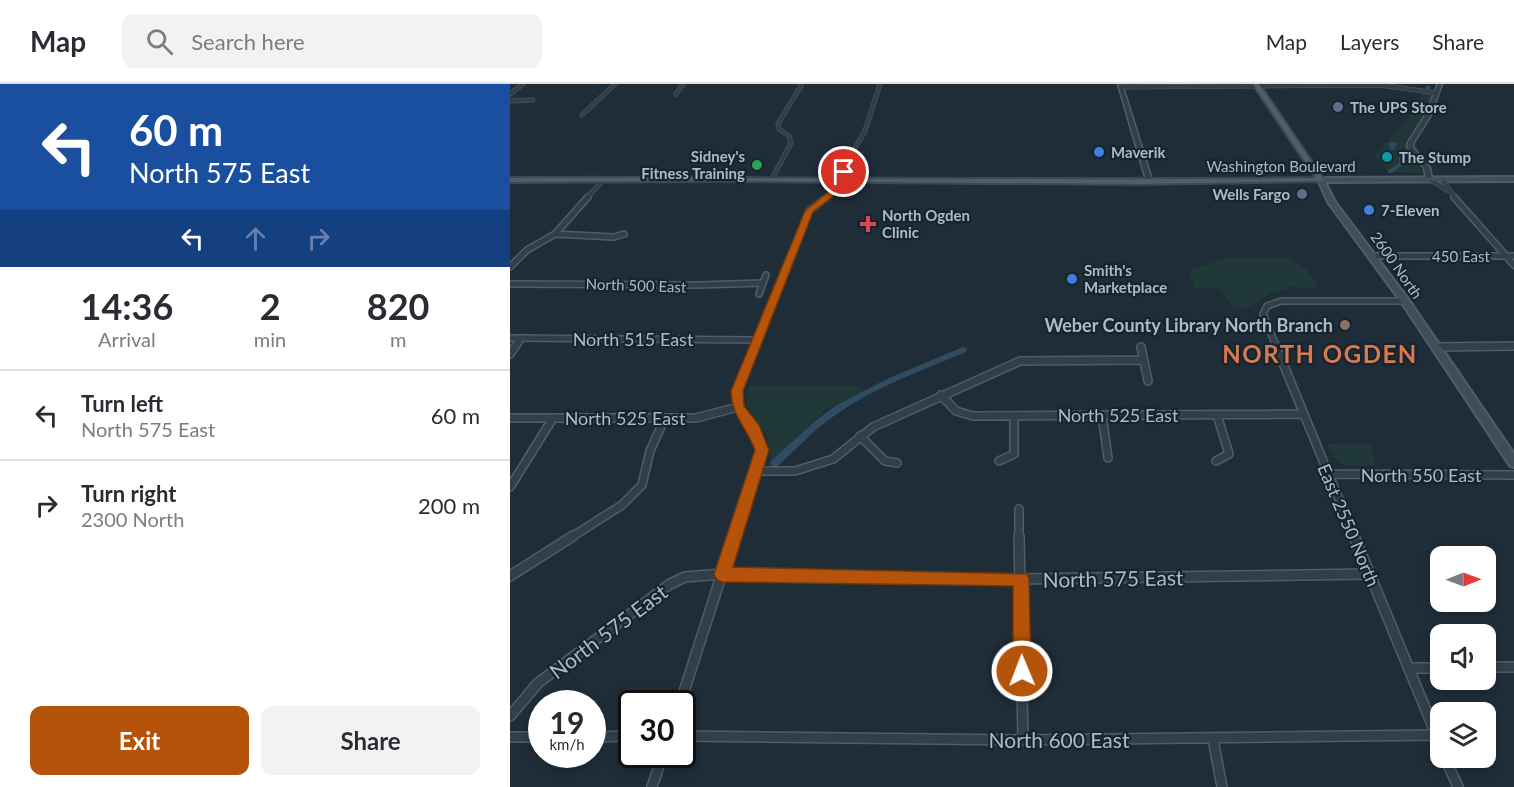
<!DOCTYPE html>
<html lang="en">
<head>
<meta charset="utf-8">
<style>
  :root { --surface:#fff; --page:#f2f2f3; --text:#2b2b33; --muted:#7c7c81; --line:#e1e1e2; --accent:#b45309 }
  body { margin:0; font-family:Lato,sans-serif; background:var(--page); color:var(--text); height:100vh; display:flex; flex-direction:column; font-size:22px; white-space:nowrap }
  * { box-sizing:border-box; margin:0 }
  p { font-size:20px; color:var(--muted) }
  .icon { flex:none; width:33px; height:33px; fill:none; stroke:currentColor; stroke-width:2; stroke-linecap:round; stroke-linejoin:round }
  .map { position:relative; flex:1; overflow:hidden }
  .panel { display:flex; flex-direction:column; background:var(--surface); width:510px }
  .panel>* { flex:none }
  .banner { background:#1a4fa0; color:#fff; overflow:hidden }
  .needle { width:39px; rotate:89deg }
  .fabs { position:absolute; left:920px; top:462px; display:grid; gap:12px }
  .fabs a { display:grid; place-items:center; width:66px; height:66px; border-radius:12px; background:var(--surface); box-shadow:0 3px 9px #0003; font-size:30px }
  .speed { position:absolute; left:18px; top:606px; display:flex; gap:12px; font-size:30px; font-weight:700; text-align:center }
  .speed>* { display:grid; place-content:center; width:78px; height:78px; border-radius:50%; background:var(--surface); box-shadow:0 3px 9px #0003; line-height:1 }
  .speed small { font-size:15px; font-weight:400 }
  .speed .limit { border:3px solid #111; border-radius:9px; background:#fff; color:#111 }
  .pin { position:absolute; display:grid; place-items:center; width:51px; height:51px; color:#fff; margin:-26px; border:3px solid #fff; border-radius:50%; box-shadow:0 2px 6px #0007 }
  .me { position:absolute; width:66px; margin:-33px; rotate:359deg; stroke-linejoin:round; filter:drop-shadow(0 0 4px #0008) }
  .turn { display:flex; align-items:center; gap:21px; height:126px; padding:0 30px; font-size:27px }
  .turn .icon { width:78px; height:78px; stroke-width:2.5 }
  .turn b { display:block; font-size:42px; line-height:51px }
  .lanes { display:flex; align-items:center; height:57px; padding:0 30px; background:#0003; justify-content:center; gap:30px; direction:ltr }
  .lanes .off { opacity:.35 }
  .eta { display:flex; justify-content:space-evenly; align-items:center; height:102px; text-align:center }
  .eta b { font-size:36px; font-weight:700; line-height:42px }
  .action { display:flex; gap:12px; margin-top:auto; padding:12px 30px }
  .action a { flex:1; height:69px; border-radius:12px; background:var(--accent); color:#fff; font-size:24px; font-weight:700; line-height:69px; text-align:center }
  .action a+a { background:var(--page); color:var(--text) }
  ul { padding:0; list-style:none }
  li { display:flex; align-items:center; gap:18px; height:90px; padding:0 30px; border-top:2px solid var(--line) }
  li div { flex:1 }
  li b { display:block; font-size:22px }
  li em { font-style:normal }
  header { display:flex; align-items:center; gap:36px; box-sizing:border-box; height:84px; padding:0 30px; background:var(--surface); border-bottom:2px solid var(--line) }
  header strong { font-size:28px }
  nav { display:flex; gap:33px; margin-inline-start:auto; font-size:21px }
  .search { width:420px; height:54px; background:var(--page); display:flex; align-items:center; gap:15px; box-sizing:border-box; padding:0 21px; border-radius:12px; color:var(--muted); font-size:22px }
  main { display:flex; flex:1; min-height:0 }
  .map>svg:first-child { display:block }
</style>
</head>
<body>
<header>
<strong>Map</strong>
<div class="search"><svg class="icon" aria-label="search" viewBox="0 0 24 24"><circle cx="10" cy="10" r="6"/><path d="M15 15l6 6"/></svg>Search here</div>
<nav><a>Map</a><a>Layers</a><a>Share</a></nav>
</header>
<main>
<section class="panel">
<div class="banner">
<div class="turn"><svg class="icon" aria-label="left" viewBox="0 0 24 24"><path d="M17 20v-9H6M10 6l-5 5 5 5"/></svg><div><b>60 m</b>North 575 East</div></div>
<div class="lanes"><svg class="icon" aria-label="left" viewBox="0 0 24 24"><path d="M17 20v-9H6M10 6l-5 5 5 5"/></svg><svg class="icon off" aria-label="ahead" viewBox="0 0 24 24"><path d="M12 20V5M6 11l6-6 6 6"/></svg><svg class="icon off" aria-label="right" viewBox="0 0 24 24"><path d="M7 20v-9h11M14 6l5 5-5 5"/></svg></div>
</div>
<div class="eta">
<div><b>14:36</b><p>Arrival</p></div>
<div><b>2</b><p>min</p></div>
<div><b>820</b><p>m</p></div>
</div>
<ul>
<li><svg class="icon" aria-label="left" viewBox="0 0 24 24"><path d="M17 20v-9H6M10 6l-5 5 5 5"/></svg><div><b>Turn left</b><p>North 575 East</p></div><em>60 m</em></li>
<li><svg class="icon" aria-label="right" viewBox="0 0 24 24"><path d="M7 20v-9h11M14 6l5 5-5 5"/></svg><div><b>Turn right</b><p>2300 North</p></div><em>200 m</em></li>
</ul>
<div class="action"><a>Exit</a><a>Share</a></div>
</section>
<div class="map">
<svg width="1004" height="703" viewBox="0 0 1004 703">
  <rect width="100%" height="100%" fill="#1f2d38"/>
  <path fill="#203938" d="M913,7L923,9L906,43L895,56L899,70L915,89L879,88L862,69L867,70L903,28Z
    M719,173H774L794,183L808,201L802,205L776,202L778,206L764,207L741,222L727,224L721,221L711,205L685,204L679,187Z
    M239,301H344L353,308L315,326L261,378L257,352L236,320Z
    M817,360H860L866,377L863,381C837,381 829,386 817,360Z"/>
  <g fill="none" stroke-linecap="round" stroke-linejoin="round">
    <path fill="#304c60" fill-rule="evenodd" d="M916,2H920V6H916Z
      M879,59L885,58L888,60L885,62L886,64L883,66L880,64Z
      M889,74H893L894,80L882,89H878V87L889,79Z
      M453,263L456,264L457,266L456,268C408,288 357,306 316,338C299,351 284,367 268,382H262L260,379L262,376L304,338L325,322L377,295Z"/>
    <g stroke="#505d66" stroke-width="5">
      <path id="minor-far3" d="M611,3L870,1L927,9
        M0,10L13,0
        M166,10L173,0
        M0,17L23,16
        M72,31L105,0
        M263,93L281,59L279,52L269,45L268,40L292,0
        M919,95L937,106
        M932,95L945,114
        M77,114L93,96
        M315,114L331,95L339,74L355,47L370,0"/>
    </g>
    <g stroke="#505d66" stroke-width="8">
      <path id="minor-far2" d="M944,113L1004,181
        M45,150L104,153L114,150
        M863,172H1004
        M0,183L17,166L45,150L78,113
        M0,200L189,201L252,199
        M249,210L256,191
        M0,254L247,256
        M6,262L12,254
        M245,262L299,127L317,113
        M766,262L753,230L757,222L771,217H895"/>
    </g>
    <g stroke="#505d66" stroke-width="10">
      <path id="minor-far1" d="M765,260L845,454
        M631,263L638,297
        M925,263L1004,262
        M0,270L7,260
        M431,311L446,327L463,332L793,330
        M592,331L598,374
        M0,334H186L228,323
        M350,352L375,377L387,379
        M489,377L504,370V332
        M706,377L719,370L707,331
        M246,387H285L323,375L363,343L510,277L633,276
        M818,390L1004,391
        M0,403L43,334
        M509,425V454
        M60,454L112,421L132,401L140,367L155,334
        M224,454L252,366L244,345L228,323L227,307L246,260"/>
    </g>
    <g stroke="#505d66" stroke-width="12">
      <path id="minor" d="M509,452L513,656
        M844,452L930,660
        M0,492L63,452
        M975,583H1004
        M900,584H930
        M170,620L224,452
        M0,632L28,599L160,500L175,493L212,490L511,495L859,490
        M172,652L513,656L926,651
        M0,653H32
        M82,653L122,652
        M703,655L712,703
        M935,674L948,703
        M142,703L153,670"/>
    </g>
    <g stroke="#505d66" stroke-width="3">
      <path id="tertiary" d="M608,0H612L642,96L641,97L636,96Z
        M928,0H932L920,33L904,58L903,63L920,84L922,95L919,97L916,95L914,84L897,63L898,58L914,33Z"/>
    </g>
    <g stroke="#505d66" stroke-width="4">
      <path id="secondary" d="M1004,93V97L815,98L825,118L898,215L1004,370V383L1000,382L892,219L818,118L808,96L811,94Z"/>
    </g>
    <g stroke="#3c4852" stroke-width="4">
      <path id="primary" d="M743,0H749L814,96L813,97L630,100L209,97L0,98V94C269,93 537,97 806,94Z"/>
    </g>
    <use href="#minor-far3" stroke="#323f48" stroke-width="4"/>
    <use href="#minor-far2" stroke="#323f48" stroke-width="5"/>
    <use href="#minor-far1" stroke="#323f48" stroke-width="7"/>
    <use href="#minor" stroke="#323f48" stroke-width="9"/>
    <use href="#tertiary" fill="#323f48" fill-rule="evenodd"/>
    <use href="#secondary" fill="#404e5c" fill-rule="evenodd"/>
    <use href="#primary" fill="#505e69" fill-rule="evenodd"/>
  </g>
  <path fill="#b45309" stroke="#753606" stroke-width="1.5" d="M331,87L338,88L326,110L303,128L233,307L234,322L249,341L259,366L223,483L517,490L519,495L521,587L518,593L512,596L506,593L503,587V502L212,498L207,496L204,490L245,366C237,344 221,331 221,307L295,127L319,107Z"/>
  <g fill="#5c6f8a" stroke="#18242d" stroke-width="2">
    <circle cx="828" cy="23" r="6"/>
    <circle cx="792" cy="110" r="6"/>
  </g>
  <g fill="#3f7fe0" stroke="#18242d" stroke-width="2">
    <circle cx="589" cy="68" r="6"/>
    <circle cx="859" cy="126" r="6"/>
    <circle cx="562" cy="195" r="6"/>
  </g>
  <circle fill="#0f9aa8" stroke="#18242d" stroke-width="2" cx="877" cy="73" r="6"/>
  <circle fill="#2e9e5b" stroke="#18242d" stroke-width="2" cx="247" cy="81" r="6"/>
  <path fill="#e0444e" stroke="#18242d" stroke-width="2" d="M355 131h6v6h6v6h-6v6h-6v-6h-6v-6h6z"/>
  <circle fill="#8d6e63" stroke="#18242d" stroke-width="2" cx="835" cy="241" r="6"/>
  <g text-anchor="middle" dominant-baseline="central" stroke-width="4.5" stroke-linejoin="round" paint-order="stroke">
    <g font-size="15" font-weight="bold" fill="#acbac5" stroke="#18242d" text-anchor="start">
      <text x="840" y="23">The UPS Store</text>
      <text x="601" y="68">Maverik</text>
      <text x="235" y="72" text-anchor="end">Sidney's<tspan x="235" dy="17">Fitness Training</tspan></text>
      <text x="889" y="73">The Stump</text>
      <text x="780" y="110" text-anchor="end">Wells Fargo</text>
      <text x="871" y="126">7-Eleven</text>
      <text x="372" y="131">North Ogden<tspan x="372" dy="17">Clinic</tspan></text>
      <text x="574" y="186">Smith's<tspan x="574" dy="17">Marketplace</tspan></text>
    </g>
    <g font-size="15" fill="#acbac5" stroke="#18242d">
      <text x="771" y="82">Washington Boulevard</text>
      <text x="951" y="172">450 East</text>
      <text transform="translate(887 181) rotate(55)">2600 North</text>
      <text transform="translate(126 201) rotate(2)">North 500 East</text>
    </g>
    <g font-size="18" font-weight="bold" fill="#acbac5" stroke="#18242d" text-anchor="end">
      <text x="823" y="241">Weber County Library North Branch</text>
    </g>
    <g font-size="18" fill="#acbac5" stroke="#18242d">
      <text x="123" y="255">North 515 East</text>
      <text x="608" y="331">North 525 East</text>
      <text x="115" y="334">North 525 East</text>
      <text x="911" y="391">North 550 East</text>
      <text transform="translate(839 441) rotate(67)">East 2550 North</text>
    </g>
    <g font-size="21" fill="#acbac5" stroke="#18242d">
      <text transform="translate(603 494) rotate(-1)">North 575 East</text>
      <text transform="translate(98 547) rotate(-37)">North 575 East</text>
      <text x="549" y="655">North 600 East</text>
    </g>
    <g font-size="24" font-weight="bold" letter-spacing="1.5" fill="#d97953" stroke="#18242d">
      <text x="810" y="269">NORTH OGDEN</text>
    </g>
  </g>
</svg>
<div class="fabs">
<a><svg class="needle" viewBox="-14 -14 28 28"><path d="M0-13l5 13h-10z" fill="#e53935"/><path d="M0 13l5-13h-10z" fill="#7c7c81"/></svg></a>
<a><svg class="icon" aria-label="sound" viewBox="0 0 24 24"><path d="M4 9h4l5-4v14l-5-4H4zM17 9q2 3 0 6"/></svg></a>
<a><svg class="icon" aria-label="layers" viewBox="0 0 24 24"><path d="M12 4l9 5-9 5-9-5zM3 14l9 5 9-5"/></svg></a>
</div>
<div class="speed"><div>19<small>km/h</small></div><div class="limit">30</div></div>
<div class="pin" style="left:334px;top:88px;background:#d93025"><svg class="icon" aria-label="arrive" viewBox="0 0 24 24"><path d="M6 21V4h12l-3 4 3 4H6"/></svg></div>
<svg class="me" style="left:512px;top:587px" viewBox="-20 -20 40 40"><circle r="17" fill="#b45309" stroke="#fff" stroke-width="3"/><path d="M0-11L8 9 0 5-8 9z" fill="#fff"/></svg>
</div>
</main>
</body>
</html>
